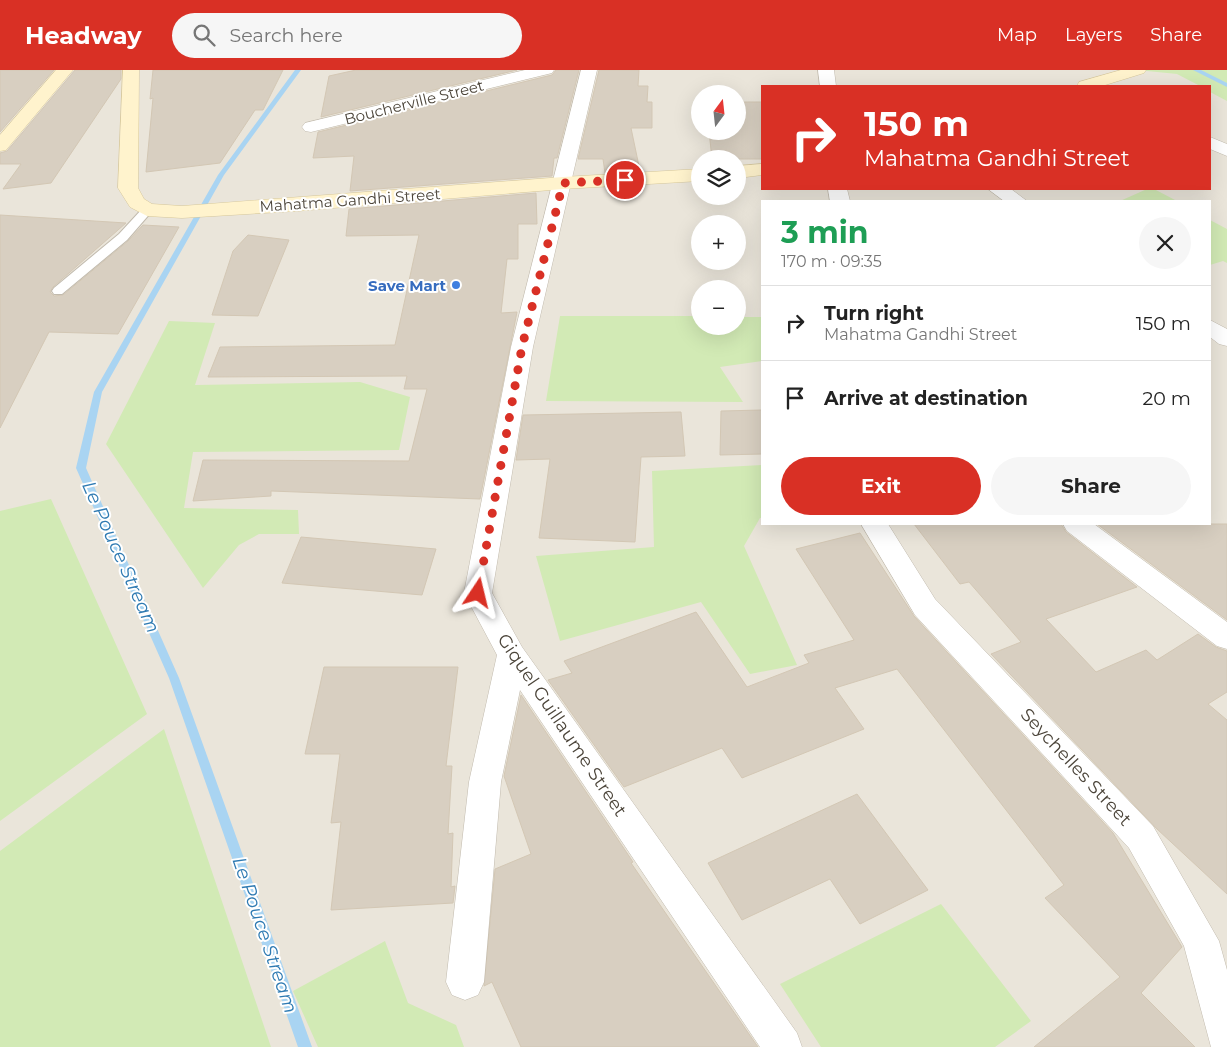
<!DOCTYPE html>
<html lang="en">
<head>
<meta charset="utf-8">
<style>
  :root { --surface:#fff; --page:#f6f6f6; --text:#222; --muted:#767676; --line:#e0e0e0; --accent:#d93025 }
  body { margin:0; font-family:Montserrat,sans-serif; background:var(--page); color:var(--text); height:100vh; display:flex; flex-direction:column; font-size:19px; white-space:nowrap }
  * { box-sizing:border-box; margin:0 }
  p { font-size:16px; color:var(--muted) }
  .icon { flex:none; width:28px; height:28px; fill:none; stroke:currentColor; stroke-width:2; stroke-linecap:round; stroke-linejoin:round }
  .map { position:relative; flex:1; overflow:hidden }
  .sheet { position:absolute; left:761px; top:130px; width:450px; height:325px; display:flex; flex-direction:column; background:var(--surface); border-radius:0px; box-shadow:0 5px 20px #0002 }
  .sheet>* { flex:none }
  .guide { position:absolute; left:761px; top:15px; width:450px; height:105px; border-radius:0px; box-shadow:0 5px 20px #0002; background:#d93025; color:#fff; overflow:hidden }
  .needle { width:32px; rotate:15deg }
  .tools { position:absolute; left:691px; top:15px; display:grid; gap:10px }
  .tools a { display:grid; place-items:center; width:55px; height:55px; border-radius:50%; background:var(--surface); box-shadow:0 5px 20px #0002; font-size:25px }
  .pin { position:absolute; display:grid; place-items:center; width:42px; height:42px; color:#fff; margin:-21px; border:2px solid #fff; border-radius:50%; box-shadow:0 1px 5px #0007 }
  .me { position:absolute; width:55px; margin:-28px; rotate:10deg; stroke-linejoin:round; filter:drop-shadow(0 0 4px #0008) }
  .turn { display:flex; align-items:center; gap:18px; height:105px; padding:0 20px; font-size:22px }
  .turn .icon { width:65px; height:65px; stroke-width:2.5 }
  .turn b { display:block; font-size:35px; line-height:42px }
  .round { display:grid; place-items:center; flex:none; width:52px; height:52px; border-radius:26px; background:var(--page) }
  .overview { display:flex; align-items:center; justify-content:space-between; height:85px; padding:0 20px }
  h1 { font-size:30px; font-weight:700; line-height:38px; color:#1e9e55 }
  .button { display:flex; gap:10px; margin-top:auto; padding:10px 20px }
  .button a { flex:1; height:58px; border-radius:30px; background:var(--accent); color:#fff; font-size:20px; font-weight:700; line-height:58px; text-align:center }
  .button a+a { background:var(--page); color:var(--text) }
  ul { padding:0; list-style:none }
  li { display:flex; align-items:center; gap:15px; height:75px; padding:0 20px; border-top:1px solid var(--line) }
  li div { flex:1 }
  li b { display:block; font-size:19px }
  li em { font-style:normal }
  header { display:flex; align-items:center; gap:30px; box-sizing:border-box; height:70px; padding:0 25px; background:var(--accent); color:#fff }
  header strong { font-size:24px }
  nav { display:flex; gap:28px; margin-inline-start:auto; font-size:18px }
  .search { width:350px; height:45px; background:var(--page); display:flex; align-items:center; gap:12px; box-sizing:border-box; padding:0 18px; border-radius:28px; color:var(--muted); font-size:19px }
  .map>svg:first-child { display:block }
</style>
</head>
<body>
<header>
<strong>Headway</strong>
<div class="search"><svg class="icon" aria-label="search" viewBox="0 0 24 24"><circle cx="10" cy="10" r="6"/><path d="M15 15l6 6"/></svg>Search here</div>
<nav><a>Map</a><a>Layers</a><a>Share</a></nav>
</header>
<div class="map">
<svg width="1227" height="977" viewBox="0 0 1227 977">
  <rect width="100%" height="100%" fill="#f6f3ec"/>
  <path fill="#eae5da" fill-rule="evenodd" d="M0,0H1227V977H0ZM762,16H1210V119H762ZM700,24H738V61H700ZM700,89H738V126H700ZM762,131H1210V454H762ZM700,154H738V191H700ZM700,219H738V256H700Z"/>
  <path fill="#d2eab5" d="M1137,0H1227V31L1210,22V16H1200L1177,4Z
    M1147,119H1154L1177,131H1120Z
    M1210,150L1227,159V193L1223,191L1210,195Z
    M560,246H700V256H738V247H762V291L720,297L743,332L546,331Z
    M169,251L215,253L195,315L360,312L410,327L399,380L193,382L184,438L298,440L299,464H259L239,475L203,518L106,374Z
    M762,395V448H760L744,476L797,595L750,604L701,532L560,571L536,486L654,477L652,401Z
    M51,429L147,644L0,751V441Z
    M164,659L271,977H0V781Z
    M941,834L1031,951L995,977H821L780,914Z
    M385,871L408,933L456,955L464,977H318L293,921Z"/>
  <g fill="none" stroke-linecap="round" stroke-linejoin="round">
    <path fill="#a9d4f2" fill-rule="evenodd" d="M295,0H301L224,105L102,322L86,398L179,608L312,977H298L169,608L76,398L94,322L218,105Z
      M1193,0H1201L1227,13V17Z"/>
  </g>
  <path fill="#d8cfc1" stroke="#d3c7b4" d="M0,0H54L0,62Z
    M75,0H121V9L51,113L3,119L21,94H0V83L7,81Z
    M153,0H283L263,40H255L220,93L146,102L153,28L150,29Z
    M356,0H517L321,47L329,6Z
    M556,0H579L557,88H554L552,106L350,121L354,86L313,88L318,62L552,5Z
    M599,0H639L638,16H648L647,32H652V58H631L640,101L605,103L603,89H578Z
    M738,32H762V89H712L709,61H738Z
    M536,123L537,154H518V189H507L501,243L517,242L480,429L271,421V426L193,431L203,390L409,391L427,319H404L407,306L208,307L220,277L395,275L419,165L346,166L349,139Z
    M0,145L126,153L53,217L50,222L54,226L63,225L128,171L143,155L179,157L118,264L49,262L0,358Z
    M248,165L289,170L258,246L212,245L233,181Z
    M762,340V384L720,385L721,341Z
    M681,342L685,386L641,387L635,472L539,468L550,389L516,390L523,345Z
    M914,454H1061L1066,462L1137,517L1046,549L1096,602L1146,580L1157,590L1198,564L1216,577L1227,581V622L1208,634L1227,650V824L1157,759L991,584L1021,572L969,512L960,514Z
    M1097,454H1227V550Z
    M860,463L914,546L1113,763L1182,877L1141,923L1195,977H1034L1120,907L1045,828L1064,815L897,599L835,618L864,659L742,708L722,678L624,717L548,610L572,603L564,591L696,542L747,617L809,593L804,585L854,570L796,479Z
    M301,467L436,479L422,525L282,513Z
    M324,597H458L446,696H452L448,764L453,763L451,817L455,816L453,833L331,840L341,752L331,753L340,684H305Z
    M521,625L633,792L631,793L758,977H521L492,912L484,916L495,799L531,784L504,706Z
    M857,724L928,820L860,854L830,809L742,850L708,793Z"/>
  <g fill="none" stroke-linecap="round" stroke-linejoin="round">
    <g stroke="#c2bbae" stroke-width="2">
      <path id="lane" d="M147,137L153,140L127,170L62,224H54L52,221L54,218L119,164L143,138Z"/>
    </g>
    <g stroke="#c2bbae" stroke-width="1">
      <path id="street" d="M525,0H554L552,3L311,62L305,61L302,57L305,53Z
        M581,0H597L533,277L492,523L522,577L797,963L802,977H760L520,620L501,712L484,912L478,925L465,930L452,925L446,912L469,712L497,585L464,523L511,277Z
        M818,0H834L836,16H820Z
        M1210,67L1227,74V86L1210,79Z
        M828,119H847L850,131H830Z
        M988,119H1011L1027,131H1004Z
        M1210,250L1227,259V276L1219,274L1210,267Z
        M861,454H888L935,529L1153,756L1219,871L1227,900V977H1211L1184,876L1129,778L915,545Z
        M1063,454H1094L1227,552V579L1217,576L1067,461Z"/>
    </g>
    <g stroke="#d6c79b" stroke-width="1">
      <path id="secondary" d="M56,0H73L6,80L0,81V65Z
        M123,0H139L138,118L144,129L152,134L182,136L563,107L700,99V111L563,119L297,141L182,148L147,146L130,137L118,118Z
        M1121,0H1146L1144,3L1102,16H1077L1079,12Z
        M762,94V105L738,108V96Z"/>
    </g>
    <use href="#lane" fill="#fff" fill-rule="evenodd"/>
    <use href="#street" fill="#fff" fill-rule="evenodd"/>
    <use href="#secondary" fill="#fff3cd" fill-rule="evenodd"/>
  </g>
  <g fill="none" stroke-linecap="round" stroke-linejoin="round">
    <path stroke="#d93025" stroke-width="9" stroke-dasharray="0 16.2" d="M478,523L522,277L563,113L625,110"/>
  </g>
  <circle fill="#3f7fe0" stroke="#fff" stroke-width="2" cx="456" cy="215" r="5"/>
  <g text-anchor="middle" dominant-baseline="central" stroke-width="4" stroke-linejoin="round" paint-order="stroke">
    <g font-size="15" fill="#4b4439" stroke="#fff">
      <text transform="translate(414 32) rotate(-14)">Boucherville Street</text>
      <text transform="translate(350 130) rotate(-4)">Mahatma Gandhi Street</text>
    </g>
    <g font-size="15" font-weight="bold" fill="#366cbe" stroke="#fff" text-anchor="end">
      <text x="446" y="215">Save Mart</text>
    </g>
    <g font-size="18" fill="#4b4439" stroke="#fff">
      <text transform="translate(562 655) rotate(56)">Giquel Guillaume Street</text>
      <text transform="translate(1076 697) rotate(47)">Seychelles Street</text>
    </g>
    <g font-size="19" font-style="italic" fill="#2e7ab2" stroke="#fff">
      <text transform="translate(121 487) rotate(66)">Le Pouce Stream</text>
      <text transform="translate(265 865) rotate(71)">Le Pouce Stream</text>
    </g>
  </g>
</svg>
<div class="tools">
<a><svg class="needle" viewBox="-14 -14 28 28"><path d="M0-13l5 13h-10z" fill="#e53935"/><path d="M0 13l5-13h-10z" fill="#767676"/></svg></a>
<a><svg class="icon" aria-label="layers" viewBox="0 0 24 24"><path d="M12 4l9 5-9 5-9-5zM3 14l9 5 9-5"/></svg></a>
<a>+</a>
<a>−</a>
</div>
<div class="pin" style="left:625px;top:110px;background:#d93025"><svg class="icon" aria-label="arrive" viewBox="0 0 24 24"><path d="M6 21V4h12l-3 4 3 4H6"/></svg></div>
<svg class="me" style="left:478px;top:523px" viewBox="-20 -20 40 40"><path d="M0-17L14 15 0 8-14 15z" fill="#d93025" stroke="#fff" stroke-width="4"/></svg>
<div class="guide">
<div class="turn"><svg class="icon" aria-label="right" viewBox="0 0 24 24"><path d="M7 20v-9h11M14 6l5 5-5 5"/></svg><div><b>150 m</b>Mahatma Gandhi Street</div></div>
</div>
<section class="sheet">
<div class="overview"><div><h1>3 min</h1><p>170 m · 09:35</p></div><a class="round"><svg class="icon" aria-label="close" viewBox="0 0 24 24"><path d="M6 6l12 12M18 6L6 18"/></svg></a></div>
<ul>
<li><svg class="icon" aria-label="right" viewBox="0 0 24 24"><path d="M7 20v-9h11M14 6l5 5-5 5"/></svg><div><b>Turn right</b><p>Mahatma Gandhi Street</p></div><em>150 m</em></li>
<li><svg class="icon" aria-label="arrive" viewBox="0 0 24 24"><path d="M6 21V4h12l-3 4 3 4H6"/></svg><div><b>Arrive at destination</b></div><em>20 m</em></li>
</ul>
<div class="button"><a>Exit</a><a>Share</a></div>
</section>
</div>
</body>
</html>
